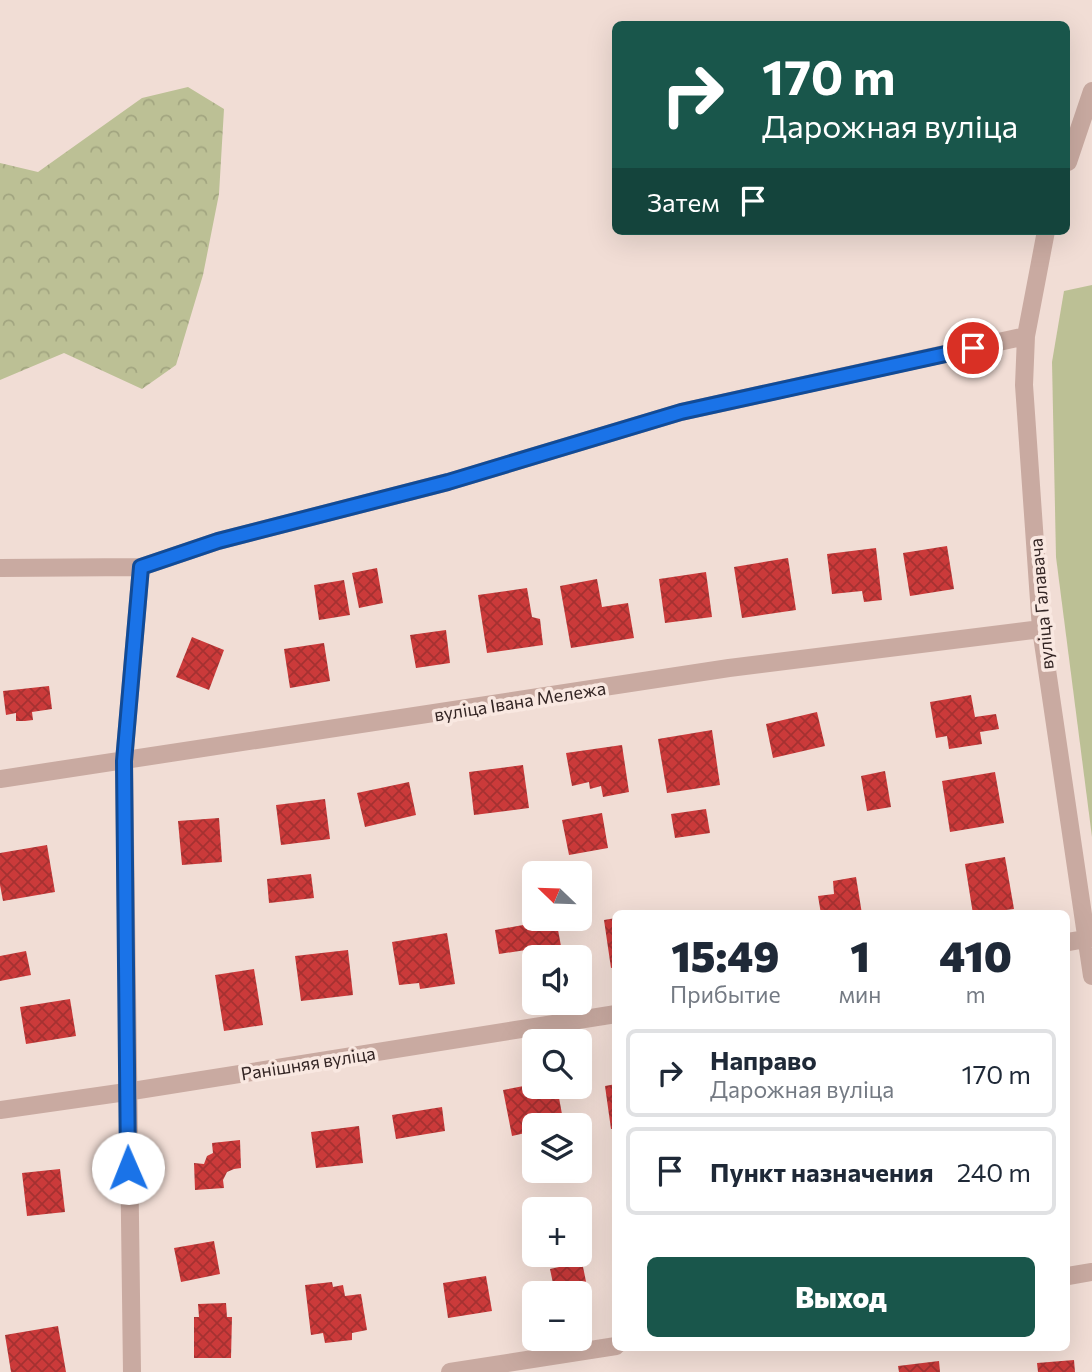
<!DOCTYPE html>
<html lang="ru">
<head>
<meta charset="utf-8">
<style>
  :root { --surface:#fff; --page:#f2f2f3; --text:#1f2937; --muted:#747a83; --line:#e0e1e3; --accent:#19564b }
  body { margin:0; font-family:Commissioner,sans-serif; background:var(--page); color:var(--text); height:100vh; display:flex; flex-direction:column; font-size:26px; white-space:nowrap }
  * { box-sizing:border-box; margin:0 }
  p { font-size:23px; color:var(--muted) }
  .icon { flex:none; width:38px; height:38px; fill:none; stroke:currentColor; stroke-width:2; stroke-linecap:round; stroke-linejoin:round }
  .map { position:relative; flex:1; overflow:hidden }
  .sheet { position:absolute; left:612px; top:910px; width:458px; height:441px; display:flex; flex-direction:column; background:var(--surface); border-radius:10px; box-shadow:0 7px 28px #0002 }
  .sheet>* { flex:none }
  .banner { position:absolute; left:612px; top:21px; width:458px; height:214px; border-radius:10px; box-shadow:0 7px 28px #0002; background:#19564b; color:#fff; overflow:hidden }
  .needle { width:46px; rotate:293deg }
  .controls { position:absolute; left:522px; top:861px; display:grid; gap:14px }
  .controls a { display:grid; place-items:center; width:70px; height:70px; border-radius:10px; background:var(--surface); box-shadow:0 7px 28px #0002; font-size:35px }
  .pin { position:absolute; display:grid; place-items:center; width:60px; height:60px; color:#fff; margin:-30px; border:4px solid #fff; border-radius:50%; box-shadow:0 2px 7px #0007 }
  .me { position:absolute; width:77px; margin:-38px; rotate:359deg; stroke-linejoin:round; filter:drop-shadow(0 0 5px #0008) }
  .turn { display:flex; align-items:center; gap:24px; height:147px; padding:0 35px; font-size:32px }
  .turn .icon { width:91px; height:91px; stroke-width:2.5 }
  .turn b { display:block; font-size:49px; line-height:60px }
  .then { display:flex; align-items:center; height:66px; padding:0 35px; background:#0003; gap:14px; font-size:26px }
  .eta { display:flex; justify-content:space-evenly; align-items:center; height:119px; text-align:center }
  .eta b { font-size:42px; font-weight:800; line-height:49px }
  .action { display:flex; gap:14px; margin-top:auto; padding:14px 35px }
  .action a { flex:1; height:80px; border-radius:10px; background:var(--accent); color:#fff; font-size:28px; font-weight:800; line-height:80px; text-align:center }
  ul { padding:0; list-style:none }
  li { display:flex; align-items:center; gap:21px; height:88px; margin:0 14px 10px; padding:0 21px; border:4px solid var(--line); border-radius:10px }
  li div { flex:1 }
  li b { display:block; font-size:26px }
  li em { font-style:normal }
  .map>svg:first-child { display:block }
</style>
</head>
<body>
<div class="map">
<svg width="1092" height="1372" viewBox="0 0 1092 1372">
  <defs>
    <pattern id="forest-crowns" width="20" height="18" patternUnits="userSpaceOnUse" patternTransform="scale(1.75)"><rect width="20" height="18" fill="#bcc095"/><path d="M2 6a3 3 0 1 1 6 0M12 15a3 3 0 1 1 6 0" fill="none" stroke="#a2a580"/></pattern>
    <pattern id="building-cross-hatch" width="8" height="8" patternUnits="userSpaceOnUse" patternTransform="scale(1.75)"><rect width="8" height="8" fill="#cb3a3a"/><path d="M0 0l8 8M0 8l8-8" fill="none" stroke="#a53131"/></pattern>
  </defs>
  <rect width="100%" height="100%" fill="#f1ddd5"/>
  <path fill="#bcc095" d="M1092,285V837L1056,557L1052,362L1064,291Z"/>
  <path fill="url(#forest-crowns)" d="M188,87L224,109L219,194L203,275L176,365L142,389L64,353L0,380V163L38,172L142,98Z"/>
  <path fill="url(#building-cross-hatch)" d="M947,546L954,589L910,596L903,553Z
    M876,548L882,600L864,602L862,591L832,594L827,554Z
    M788,558L796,610L742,618L734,567Z
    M377,568L383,603L359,608L352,573Z
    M706,572L712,617L665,623L659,579Z
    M597,579L602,607L628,603L634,638L571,648L560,586Z
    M344,580L350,615L319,620L314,585Z
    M527,588L532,617L540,619L543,645L487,653L478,595Z
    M446,630L450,663L416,668L410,635Z
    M192,637L224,650L209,690L176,677Z
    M324,643L330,681L290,688L284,649Z
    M49,686L52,709L32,712L33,720L25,721H16V713L6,715L3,691Z
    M971,695L975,717L996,714L999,729L980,732L982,744L949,749L947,736L936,738L930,702Z
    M817,712L825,746L773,758L766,724Z
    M712,730L720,785L667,793L658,739Z
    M622,745L629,792L603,797L601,786L590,789L589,782L572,786L566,753Z
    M523,765L529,808L474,815L469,772Z
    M885,771L891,807L867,811L861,776Z
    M995,772L1004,823L950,832L942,781Z
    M409,782L416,815L365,827L357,793Z
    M325,799L330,839L281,845L276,805Z
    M706,809L710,833L675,838L671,814Z
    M602,813L608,848L569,855L562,820Z
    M219,818L222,862L182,865L178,821Z
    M47,845L55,892L3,901L0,885V853Z
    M1005,857L1014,909L973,914L965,864Z
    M311,874L314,898L269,903L267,879Z
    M856,877L862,914H821L818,896L834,894L833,881Z
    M616,918V967L611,968L604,920Z
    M556,919L563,957H534V977L526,950L499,954L495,930Z
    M447,933L455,984L420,989L419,983L399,985L392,942Z
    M348,950L353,995L301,1001L295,956Z
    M26,951L31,975L0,981V956Z
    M254,969L263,1025L224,1031L215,975Z
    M70,999L76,1036L26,1044L20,1007Z
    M534,1084V1087H557L564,1125H534V1131L512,1136L503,1090Z
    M616,1084V1128L611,1129L605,1086Z
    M442,1107L445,1131L396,1139L392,1115Z
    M359,1126L363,1163L316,1168L311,1132Z
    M240,1140L241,1168L234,1169L227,1172L223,1180L224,1188L195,1190L194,1163L204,1164L207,1156L213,1153L212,1143Z
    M60,1169L65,1212L27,1216L22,1173Z
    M214,1241L220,1274L181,1282L174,1248Z
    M582,1262L589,1296L579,1298V1293H555L550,1269Z
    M486,1276L492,1311L448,1318L443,1283Z
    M332,1282L333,1287L343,1285L345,1296L361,1294L367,1330L352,1333V1340L325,1343L323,1333L311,1335L305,1285Z
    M226,1303L227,1317H232L231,1358H194V1317H199L198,1304Z
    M58,1326L66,1372H11L5,1335Z
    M1074,1360L1075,1372H1038L1037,1363Z
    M939,1361L940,1372H899L898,1366Z"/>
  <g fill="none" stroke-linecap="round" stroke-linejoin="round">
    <path stroke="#c9aaa1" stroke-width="18" d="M1068,162L1092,91
      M1046,231L1026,336L1024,385L1041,629L1092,976
      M0,568L141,567L218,541L448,482L681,412L1026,336
      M0,779L729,668L1041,629
      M1068,942L1092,938
      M0,1110L126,1092L616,1014
      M1068,1276L1092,1272
      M132,1372L124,761L141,567
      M450,1372L616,1346"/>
  </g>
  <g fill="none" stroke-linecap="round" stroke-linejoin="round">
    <g stroke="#114b97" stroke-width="18">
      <path id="route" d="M128,1168L124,761L141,567L218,541L448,482L681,412L973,348"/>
    </g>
    <use href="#route" stroke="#1a73e8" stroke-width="12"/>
  </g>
  <g text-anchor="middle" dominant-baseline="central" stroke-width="7" stroke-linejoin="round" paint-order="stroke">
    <g font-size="18" fill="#332524" stroke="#f9e8e1">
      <text transform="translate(1041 604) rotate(-95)">вуліца Галавача</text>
      <text transform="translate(520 701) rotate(-9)">вуліца Івана Мележа</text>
      <text transform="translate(308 1063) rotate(-9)">Ранішняя вуліца</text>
    </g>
  </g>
</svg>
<div class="controls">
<a><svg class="needle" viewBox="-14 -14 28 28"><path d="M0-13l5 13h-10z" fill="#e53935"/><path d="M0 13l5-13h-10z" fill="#747a83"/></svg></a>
<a><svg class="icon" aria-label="sound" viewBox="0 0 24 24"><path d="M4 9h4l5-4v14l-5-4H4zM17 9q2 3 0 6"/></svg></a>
<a><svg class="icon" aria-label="search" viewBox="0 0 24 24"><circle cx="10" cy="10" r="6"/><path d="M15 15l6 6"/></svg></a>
<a><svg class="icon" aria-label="layers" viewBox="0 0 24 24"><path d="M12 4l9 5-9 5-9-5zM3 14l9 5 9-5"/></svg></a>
<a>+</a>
<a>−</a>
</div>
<div class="pin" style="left:973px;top:348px;background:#d93025"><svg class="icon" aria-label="arrive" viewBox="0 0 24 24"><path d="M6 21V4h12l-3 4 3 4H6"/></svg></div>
<svg class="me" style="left:128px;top:1168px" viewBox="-20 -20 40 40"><circle r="19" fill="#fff"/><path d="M0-13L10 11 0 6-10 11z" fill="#1a73e8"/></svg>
<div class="banner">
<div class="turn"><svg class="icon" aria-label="right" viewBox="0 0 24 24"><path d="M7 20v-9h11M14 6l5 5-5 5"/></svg><div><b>170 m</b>Дарожная вуліца</div></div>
<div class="then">Затем<svg class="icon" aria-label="arrive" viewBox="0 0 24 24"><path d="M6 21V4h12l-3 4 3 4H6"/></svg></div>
</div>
<section class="sheet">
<div class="eta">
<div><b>15:49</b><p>Прибытие</p></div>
<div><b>1</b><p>мин</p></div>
<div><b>410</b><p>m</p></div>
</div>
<ul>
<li><svg class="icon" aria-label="right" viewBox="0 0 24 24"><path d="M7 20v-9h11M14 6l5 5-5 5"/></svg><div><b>Направо</b><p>Дарожная вуліца</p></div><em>170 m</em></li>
<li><svg class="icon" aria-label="arrive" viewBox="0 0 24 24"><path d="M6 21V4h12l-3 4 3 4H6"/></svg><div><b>Пункт назначения</b></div><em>240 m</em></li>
</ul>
<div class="action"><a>Выход</a></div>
</section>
</div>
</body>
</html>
